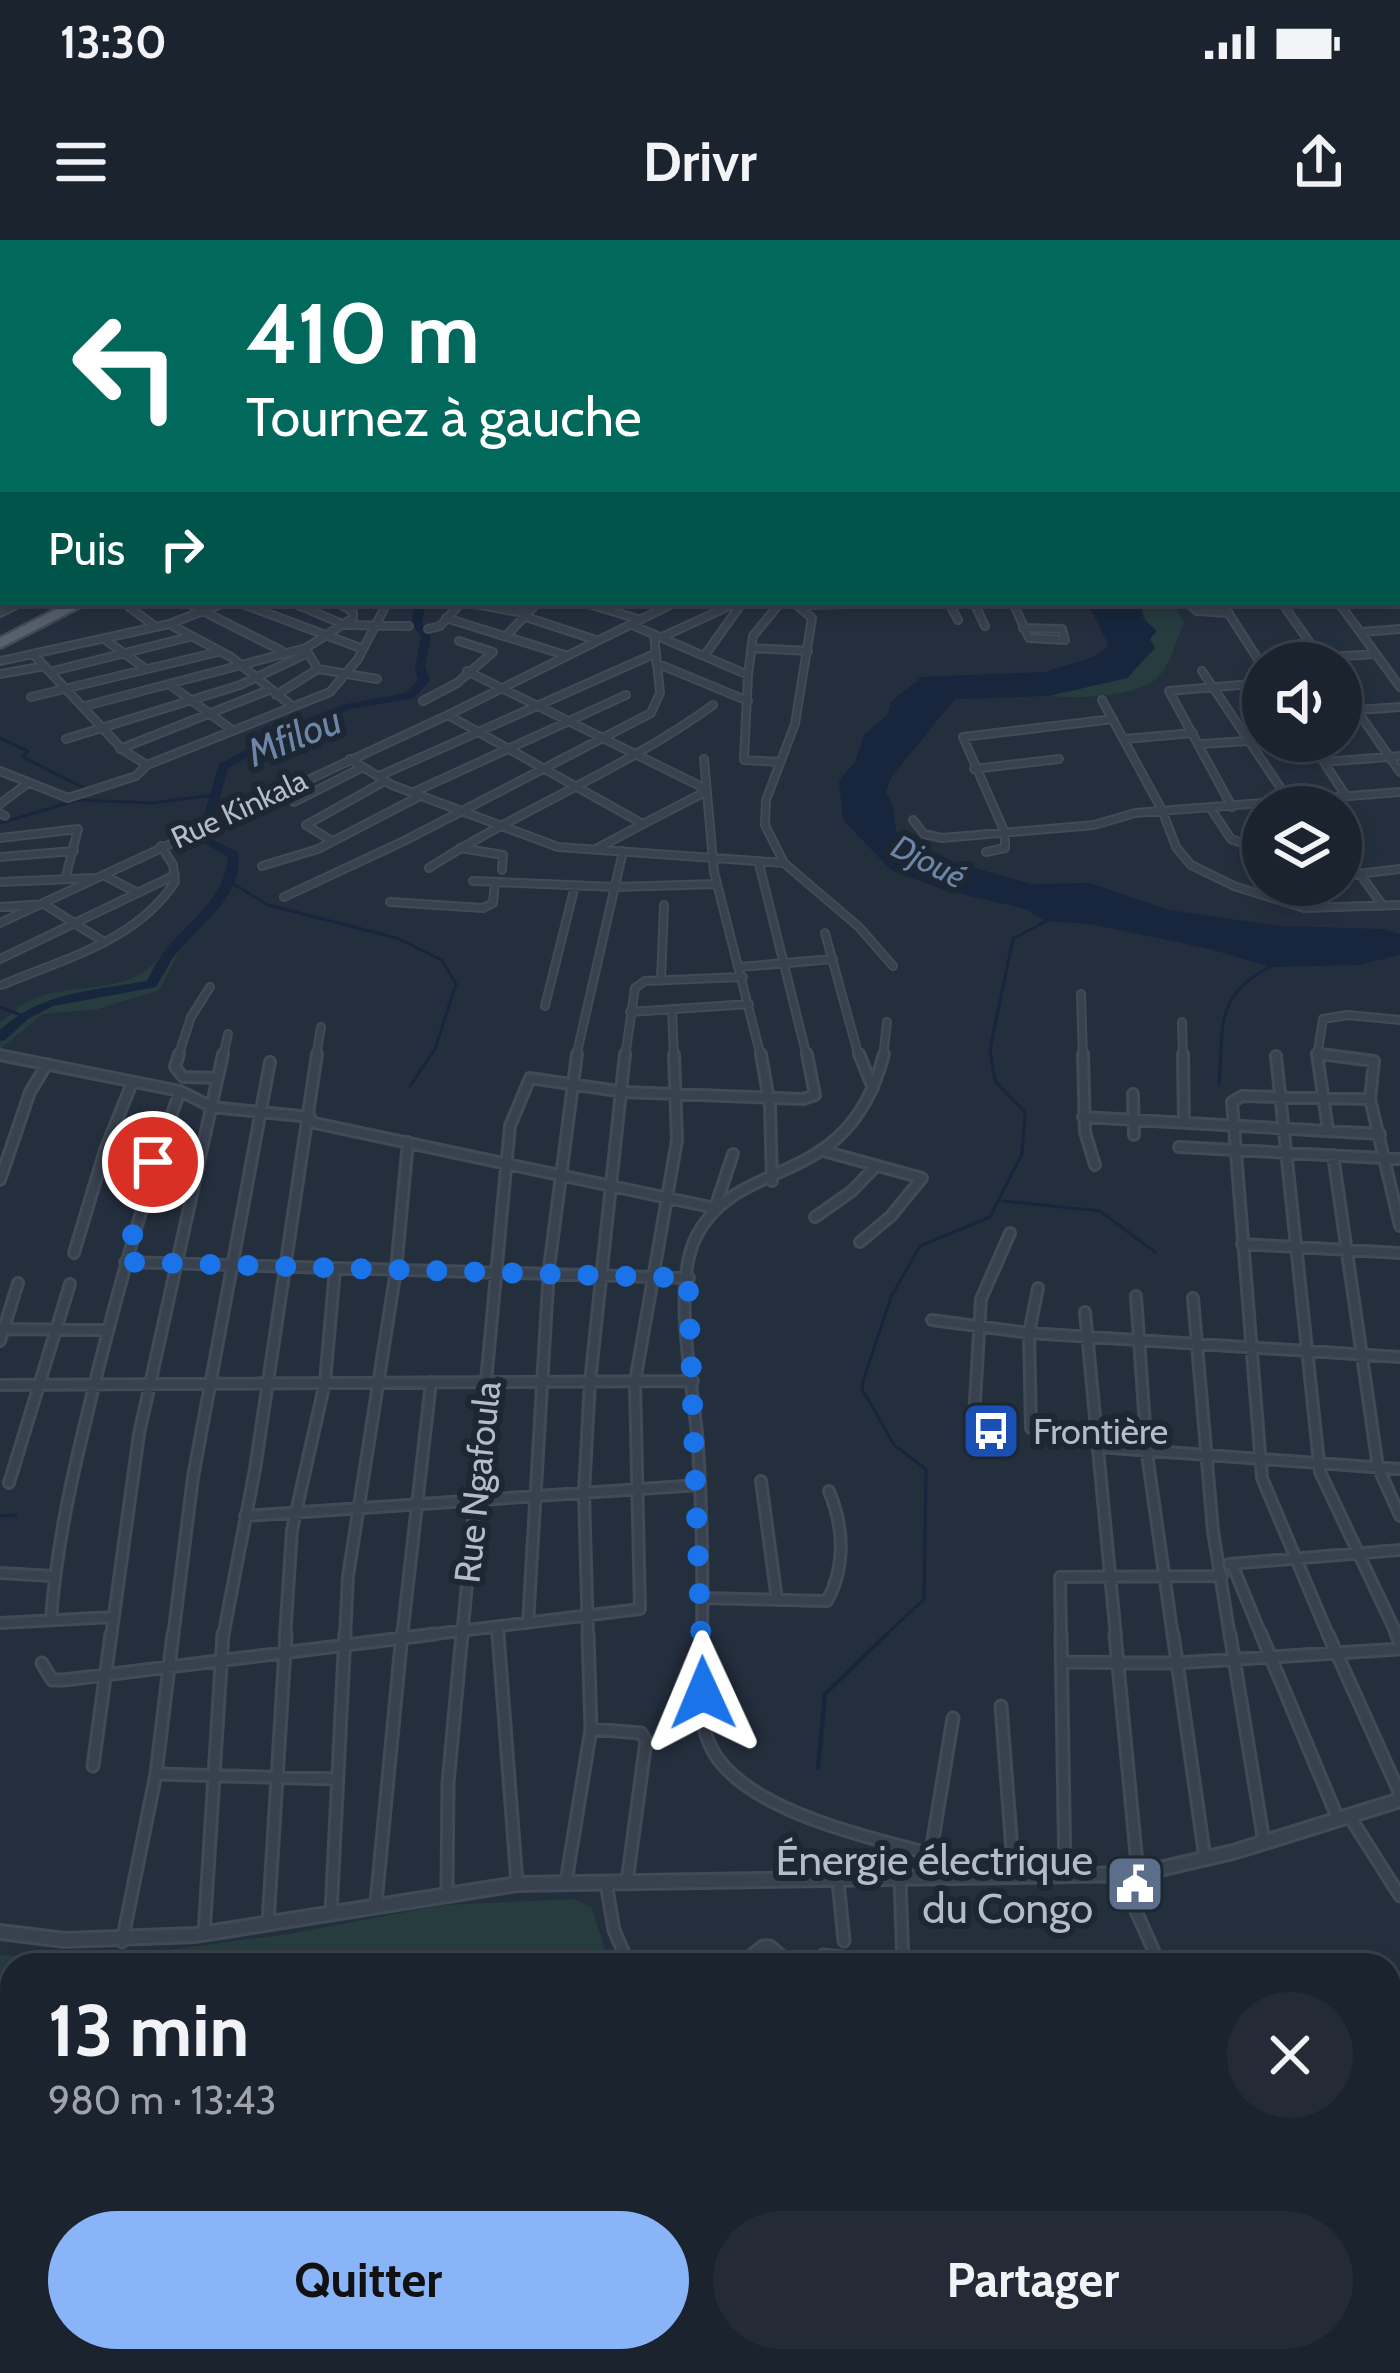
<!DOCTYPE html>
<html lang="fr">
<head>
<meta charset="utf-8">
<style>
  :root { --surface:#1b232e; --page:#242b36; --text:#f1f3f6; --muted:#a0a4aa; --line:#39404a; --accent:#8ab4f8 }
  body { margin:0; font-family:Cabin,sans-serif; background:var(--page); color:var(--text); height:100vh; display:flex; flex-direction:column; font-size:45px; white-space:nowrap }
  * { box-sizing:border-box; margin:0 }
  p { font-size:39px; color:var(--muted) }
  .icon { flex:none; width:66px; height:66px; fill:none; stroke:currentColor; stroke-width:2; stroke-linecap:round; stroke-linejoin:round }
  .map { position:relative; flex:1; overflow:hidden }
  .sheet { position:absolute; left:0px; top:1713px; width:1401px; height:420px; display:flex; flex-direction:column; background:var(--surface); border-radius:36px 36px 0 0; box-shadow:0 6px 18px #0003,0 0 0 3px var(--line) }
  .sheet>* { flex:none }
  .guide { position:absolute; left:0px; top:0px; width:1401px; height:366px; box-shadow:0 6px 18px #0003,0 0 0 3px var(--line); background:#00695c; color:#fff; overflow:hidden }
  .fabs { position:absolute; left:1242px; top:402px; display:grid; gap:24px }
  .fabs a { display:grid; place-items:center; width:120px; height:120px; border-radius:50%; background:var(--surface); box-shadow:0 6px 18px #0003,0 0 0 3px var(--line); font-size:60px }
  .pin { position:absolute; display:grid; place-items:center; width:102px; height:102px; color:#fff; margin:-51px; border:6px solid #fff; border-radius:50%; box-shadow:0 3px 12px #0007 }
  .me { position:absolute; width:132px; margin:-66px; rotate:359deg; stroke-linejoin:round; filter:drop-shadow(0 0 9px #0008) }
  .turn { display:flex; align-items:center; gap:42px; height:252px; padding:0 48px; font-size:54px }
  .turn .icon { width:156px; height:156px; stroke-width:2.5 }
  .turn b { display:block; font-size:84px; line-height:102px }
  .then { display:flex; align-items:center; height:114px; padding:0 48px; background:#0003; gap:24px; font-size:45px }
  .round { display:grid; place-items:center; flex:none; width:126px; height:126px; border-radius:63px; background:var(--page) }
  .headline { display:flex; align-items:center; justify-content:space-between; height:204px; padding:0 48px }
  h1 { font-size:72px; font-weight:700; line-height:90px }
  .cta { display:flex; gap:24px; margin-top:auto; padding:24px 48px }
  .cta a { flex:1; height:138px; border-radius:72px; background:var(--accent); color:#111; font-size:48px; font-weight:700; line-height:138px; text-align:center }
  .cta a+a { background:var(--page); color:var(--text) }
  .status { display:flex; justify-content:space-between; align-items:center; height:84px; padding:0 60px; background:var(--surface); direction:ltr }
  .status svg { height:33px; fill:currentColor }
  header { display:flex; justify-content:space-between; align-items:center; height:156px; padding:0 48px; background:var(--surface); font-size:54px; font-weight:700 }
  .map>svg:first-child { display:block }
</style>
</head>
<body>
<div class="status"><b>13:30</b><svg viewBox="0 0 49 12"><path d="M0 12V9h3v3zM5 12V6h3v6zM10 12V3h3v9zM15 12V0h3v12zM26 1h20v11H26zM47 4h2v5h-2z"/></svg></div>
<header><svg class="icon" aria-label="menu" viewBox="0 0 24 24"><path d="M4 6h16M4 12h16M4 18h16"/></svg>Drivr<svg class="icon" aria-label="share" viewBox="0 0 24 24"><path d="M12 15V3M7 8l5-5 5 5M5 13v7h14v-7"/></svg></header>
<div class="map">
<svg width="1400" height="2133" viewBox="0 0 1400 2133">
  <rect width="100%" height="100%" fill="#242f3e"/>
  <path fill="#263c3f" d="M1141,363H1173L1184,383C1176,400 1169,432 1152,442C1129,457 1075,459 1048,456L1127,438L1150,399Z
    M180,710L159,750L98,769L43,774L0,809V782C11,775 21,764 33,759C73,742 135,756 160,715Z
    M575,1659L592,1668L610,1725H12V2054L0,2063V1715L87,1721L288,1694L444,1665Z
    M381,2121H1143L1166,2133H410Z"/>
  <path fill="#17263c" d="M1092,363H1141L1143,378L1157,391L1150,399L1155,408L1127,438L1048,456L955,459L892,536L886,552L893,566L896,591L951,621L1030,644L1090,643L1169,670L1279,686L1383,689L1400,694V715L1358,725L1270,727L1210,709L1090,684L1046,681L1025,669L944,650L891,630L843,580L839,541L855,522L864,495L887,475L891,462L921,437L1045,432L1093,417L1109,406L1091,370Z"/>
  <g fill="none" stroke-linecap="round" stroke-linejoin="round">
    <path stroke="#17263c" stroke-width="3" d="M0,498L28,511L23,517L86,549
      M0,583L78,560L152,563L214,555
      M227,640L268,665L397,698L442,720L456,744L435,809L410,846
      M0,767L23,776
      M1219,844C1224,788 1213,756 1270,727
      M1003,961L1100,971L1155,1012
      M0,1276L16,1275
      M884,1397L924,1359L926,1229L894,1205L862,1149L863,1141L891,1057L920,1006L990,977L1022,914L1025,872L995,841L990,809L1013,699L1046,681"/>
    <path stroke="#17263c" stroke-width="4.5" d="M818,1528L825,1454L887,1394
      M0,2060L12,2052
      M276,2121L287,2133"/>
    <path fill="#17263c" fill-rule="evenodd" d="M415,363H425L422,383L431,397L425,427L430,440L414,458L352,469L307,486L228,528L209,598L238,612C245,655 200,684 176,714C168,724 163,736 156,747L53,766L28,779L5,800L0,801V790C42,751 93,751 147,741C153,729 159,717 168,707C193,678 225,657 228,617L197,599L219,524L299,482L346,464L406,453L418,440L415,427L421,397L412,383Z"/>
    <g stroke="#414a57" stroke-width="8">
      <path id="minor-far3" d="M377,0L462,3
        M1097,0L1102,3
        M321,3L351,0
        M511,3L515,0
        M0,231L3,242"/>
    </g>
    <g stroke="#414a57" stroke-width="10">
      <path id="minor-far2" d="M187,363L282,411
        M240,363L363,409
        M293,363L345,385L409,386
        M470,363L528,374
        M585,363L638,379
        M794,363L812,378L795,484L766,560L765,585L784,623L859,687L893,726
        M949,363L958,380
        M974,363L985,386
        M1013,363L1029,398L1065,400
        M1188,363L1197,371L1229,373
        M1222,363L1263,427
        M1282,363L1324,423
        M1339,363L1400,447
        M801,365L897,363
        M129,367L156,387
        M0,373L20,363
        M526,377L596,400
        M446,378L565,415
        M171,385L231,417L292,466
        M632,385L748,435L744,520L780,522
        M1023,388L1062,389L1065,400
        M428,389L440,386L461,363
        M1362,392L1400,389
        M508,394L537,363
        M662,397L736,363
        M104,399L146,429
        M459,401L493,412
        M751,408L808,411
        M308,413L318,429L377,439
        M33,414L123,510L147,525L330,452L358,419L387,363
        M705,415L742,363
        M0,421L169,384L224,363
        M1260,421L1376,414
        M656,423L748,461
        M53,431L189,397
        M467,431L704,548
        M1202,431L1288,559
        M0,434L45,426
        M748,435L753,396L780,363
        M170,445L231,489
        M1341,448L1400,532
        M276,455L318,429
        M31,457L218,412
        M1102,460L1162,570L1176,607L1191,625L1234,646L1304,668L1400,665
        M423,461L457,443L493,412
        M85,466L306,408L353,378V372L338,363
        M1357,470L1400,467
        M448,475L643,584L596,609
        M66,499L240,445L308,413L306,408
        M1125,499L1193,493
        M1310,501L1346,556
        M1201,504L1263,500
        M120,509L269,450
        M350,519L392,545L558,607L784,623
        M704,519L714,632L761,817
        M1324,522L1400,516
        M974,529L1059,519
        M0,531L68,558L136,536L147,525
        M379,536L654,414
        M414,552L626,455
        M294,562L361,528
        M0,564L28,543
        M1232,567L1169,451L1263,443
        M1211,569L1231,599L1263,611
        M0,573L5,576
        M913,580L924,594L942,598L1094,585L1135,573L1400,552
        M643,584L705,552
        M306,585L385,541
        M306,585L332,601
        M0,598L78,589L66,636
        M460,608L503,615L502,630
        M986,612L1005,608V593L963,497L1113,479
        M0,617L74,611
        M759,624L807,817
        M262,626L318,609L418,557
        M429,628C521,569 625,529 713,465
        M1360,634L1383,666
        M103,635L138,653
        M1341,636L1400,629
        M473,641L616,647L715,644
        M0,642L94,638
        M284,657L404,601L651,473L660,453L654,394
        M390,662L483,668L493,663L495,642
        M0,667L44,664L101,700
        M0,683L448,475L674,363
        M825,693L859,817
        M0,719L175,635
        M740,727L833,719
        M661,740L664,665
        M2,745C65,718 135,702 175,642L173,625L161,606
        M1081,754L1083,817
        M545,766L575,646
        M672,769L674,817
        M630,772L749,764
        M1182,782L1183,817
        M1318,814L1344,817
        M0,815L11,817
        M178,817L191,777L210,747
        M223,817L228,794
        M316,817L321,787
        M576,817L623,611
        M625,817L635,748L645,741L743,737
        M883,817L887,782
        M1317,817L1323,779L1348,775L1400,780"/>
    </g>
    <g stroke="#414a57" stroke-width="14">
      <path id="minor-far1" d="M179,814L175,827L183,837L217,838
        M761,814L770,866L772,941
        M859,814L873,848
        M1083,814L1085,892L1095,925
        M1183,814L1184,882
        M1317,814L1328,890
        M1320,814L1374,821L1370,859L1400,986
        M0,815L180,851L212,867L310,877
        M1276,816L1320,1232L1398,1397
        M1133,854L1134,895
        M1083,877L1380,894
        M310,882L715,968L733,914
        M1179,907L1400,919
        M827,912L922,938L891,976L860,1002
        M1333,915L1378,1227L1400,1276
        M0,940L30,852L47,824
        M815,977L852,951L876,926
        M1242,1004L1400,1013
        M74,1013L105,910L132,843
        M125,1022L689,1038
        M1136,1056L1147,1214L1173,1397
        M1193,1058L1213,1291L1230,1397
        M1085,1072L1116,1397
        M932,1080L1029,1093L1400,1117
        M0,1089L108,1090
        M0,1101L18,1043
        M0,1145L693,1141
        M974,1179L981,1059L1010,993
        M1031,1188L1029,1093L1038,1048
        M1098,1207L1400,1229
        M761,1241L777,1360
        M9,1243L70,1044
        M245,1276L699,1245
        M1229,1324L1400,1310
        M1232,1324L1262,1397
        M0,1333L52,1336
        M702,1358L827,1361C846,1326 844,1287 829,1251
        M51,1379C57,1296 77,1215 97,1134C121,1039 147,944 180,851
        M0,1383L114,1377
        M528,1383L549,1028L577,814
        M497,1387L498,1397
        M111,1397L139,1194L223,814
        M173,1397L193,1237L270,822
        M223,1397L255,1229L317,814
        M285,1397L292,1290L325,1142L335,1029
        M345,1397L348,1336L396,1030L408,902
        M402,1397L431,1142
        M410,1397L640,1369L635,1142L677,900L674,814
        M462,1397L510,886L530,838L624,852L803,859L815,855L807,814
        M588,1397L584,1252L590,1142L625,814
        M702,1397C703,1333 702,1269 698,1205C694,1150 671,1047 696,997C738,913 848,954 884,814
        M1061,1397L1060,1337L1222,1336
        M1329,1397L1262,1238L1232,862L1242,856L1370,859"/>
    </g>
    <g stroke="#414a57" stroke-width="15">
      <path id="minor" d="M498,1394L517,1643
        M702,1394C700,1429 695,1473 710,1505C739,1570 867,1596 930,1614
        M1061,1394L1065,1635
        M1115,1394L1138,1634
        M1173,1394L1205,1618
        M1230,1394L1264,1602
        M1261,1394L1338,1579
        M1328,1394L1400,1554
        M1396,1394L1400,1402
        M1061,1422L1176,1423L1400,1409
        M42,1423L52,1440H64L435,1394
        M1001,1466L1014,1637
        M591,1489L641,1493L646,1501L627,1642
        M93,1526L111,1394
        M156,1534L337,1539
        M1350,1577L1400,1656
        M1120,1635L1160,1725
        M927,1636L953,1478
        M838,1641L844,1701
        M900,1641L903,1723
        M566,1642L591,1489L588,1394
        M606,1643L614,1690L629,1725
        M447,1651L448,1543L462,1394
        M376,1663L402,1394
        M331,1673L345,1394
        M268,1683L286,1394
        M204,1694L223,1394
        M122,1702L156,1534L173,1394
        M739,1725L763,1706H770L792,1725
        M812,1725L823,1715L900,1723
        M1389,1914L1400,1910
        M1389,2050L1400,2067
        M543,2121L545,2133
        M1170,2121L1192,2133
        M1211,2133L1215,2121
        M1308,2133L1313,2121"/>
    </g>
    <g stroke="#414a57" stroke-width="9">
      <path id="tertiary-far1" d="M1161,0L1181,3"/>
    </g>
    <g stroke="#414a57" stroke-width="18">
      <path id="tertiary" d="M0,1692L65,1700L195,1695L517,1644L1138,1634L1233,1612L1400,1560"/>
    </g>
    <g stroke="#414a57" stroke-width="9">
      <path id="primary-far1" d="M0,16L3,25"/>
    </g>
    <g stroke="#414a57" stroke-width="14">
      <path id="primary" d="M0,403L78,363"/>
    </g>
    <use href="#minor-far3" stroke="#38414e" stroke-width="4.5"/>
    <use href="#minor-far2" stroke="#38414e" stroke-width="6"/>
    <use href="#minor-far1" stroke="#38414e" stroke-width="8"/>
    <use href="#minor" stroke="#38414e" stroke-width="9"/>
    <use href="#tertiary-far1" stroke="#38414e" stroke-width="6"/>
    <use href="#tertiary" stroke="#38414e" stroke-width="12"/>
    <use href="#primary-far1" stroke="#56606e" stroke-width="6"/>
    <use href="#primary" stroke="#56606e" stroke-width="9"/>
  </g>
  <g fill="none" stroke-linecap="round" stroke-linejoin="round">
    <path stroke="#1a73e8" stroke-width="21" stroke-dasharray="0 37.8" d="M153,922L125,1022L688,1038L703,1453"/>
  </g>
  <defs>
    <g id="bus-square" transform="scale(3)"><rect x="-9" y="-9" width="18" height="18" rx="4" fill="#1a4fb4" stroke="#1d2633"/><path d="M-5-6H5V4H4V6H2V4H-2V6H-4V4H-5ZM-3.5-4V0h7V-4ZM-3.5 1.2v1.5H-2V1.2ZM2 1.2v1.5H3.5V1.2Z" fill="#fff"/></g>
    <g id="civic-square" transform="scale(3)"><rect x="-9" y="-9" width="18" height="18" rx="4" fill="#5c6f8a" stroke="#1d2633"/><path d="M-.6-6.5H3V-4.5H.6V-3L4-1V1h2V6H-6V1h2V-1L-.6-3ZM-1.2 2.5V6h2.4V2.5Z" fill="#fff"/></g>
  </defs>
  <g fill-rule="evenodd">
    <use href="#bus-square" x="991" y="1191"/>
    <use href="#civic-square" x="1135" y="1644"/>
  </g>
  <g text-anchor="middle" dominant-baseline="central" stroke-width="12" stroke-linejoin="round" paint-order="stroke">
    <g font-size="30" fill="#b4bcc9" stroke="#1d2633">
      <text transform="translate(239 569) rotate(-25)">Rue Kinkala</text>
    </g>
    <g font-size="33" font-style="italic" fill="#6d86a8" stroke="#1d2633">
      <text transform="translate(929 621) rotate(27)">Djoué</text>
    </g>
    <g font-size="36" fill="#b4bcc9" stroke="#1d2633" text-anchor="start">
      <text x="1033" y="1191">Frontière</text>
    </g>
    <g font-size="36" fill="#b4bcc9" stroke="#1d2633">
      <text transform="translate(477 1242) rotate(-84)">Rue Ngafoula</text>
    </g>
    <g font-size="39" font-style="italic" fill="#6d86a8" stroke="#1d2633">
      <text transform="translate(294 496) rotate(-22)">Mfilou</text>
    </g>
    <g font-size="42" fill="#b4bcc9" stroke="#1d2633" text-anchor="end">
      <text x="1093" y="1620">Énergie électrique<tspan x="1093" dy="48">du Congo</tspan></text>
    </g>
  </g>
</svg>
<div class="fabs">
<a><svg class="icon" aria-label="sound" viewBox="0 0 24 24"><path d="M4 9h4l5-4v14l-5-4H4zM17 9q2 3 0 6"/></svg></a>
<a><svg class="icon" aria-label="layers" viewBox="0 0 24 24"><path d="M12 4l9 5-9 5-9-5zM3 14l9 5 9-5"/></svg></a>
</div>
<div class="pin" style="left:153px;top:922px;background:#d93025"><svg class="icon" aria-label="arrive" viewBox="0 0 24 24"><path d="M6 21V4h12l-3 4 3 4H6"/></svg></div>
<svg class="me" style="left:703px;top:1453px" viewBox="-20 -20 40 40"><path d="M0-17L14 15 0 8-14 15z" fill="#1a73e8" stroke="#fff" stroke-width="4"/></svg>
<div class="guide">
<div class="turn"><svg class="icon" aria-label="left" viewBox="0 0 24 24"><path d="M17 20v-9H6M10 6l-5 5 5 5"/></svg><div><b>410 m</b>Tournez à gauche</div></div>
<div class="then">Puis<svg class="icon" aria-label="right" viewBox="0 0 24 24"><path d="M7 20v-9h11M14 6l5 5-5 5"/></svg></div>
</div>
<section class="sheet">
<div class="headline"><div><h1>13 min</h1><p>980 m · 13:43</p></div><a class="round"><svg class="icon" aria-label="close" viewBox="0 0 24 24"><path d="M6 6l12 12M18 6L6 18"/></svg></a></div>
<div class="cta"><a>Quitter</a><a>Partager</a></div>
</section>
</div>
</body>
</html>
